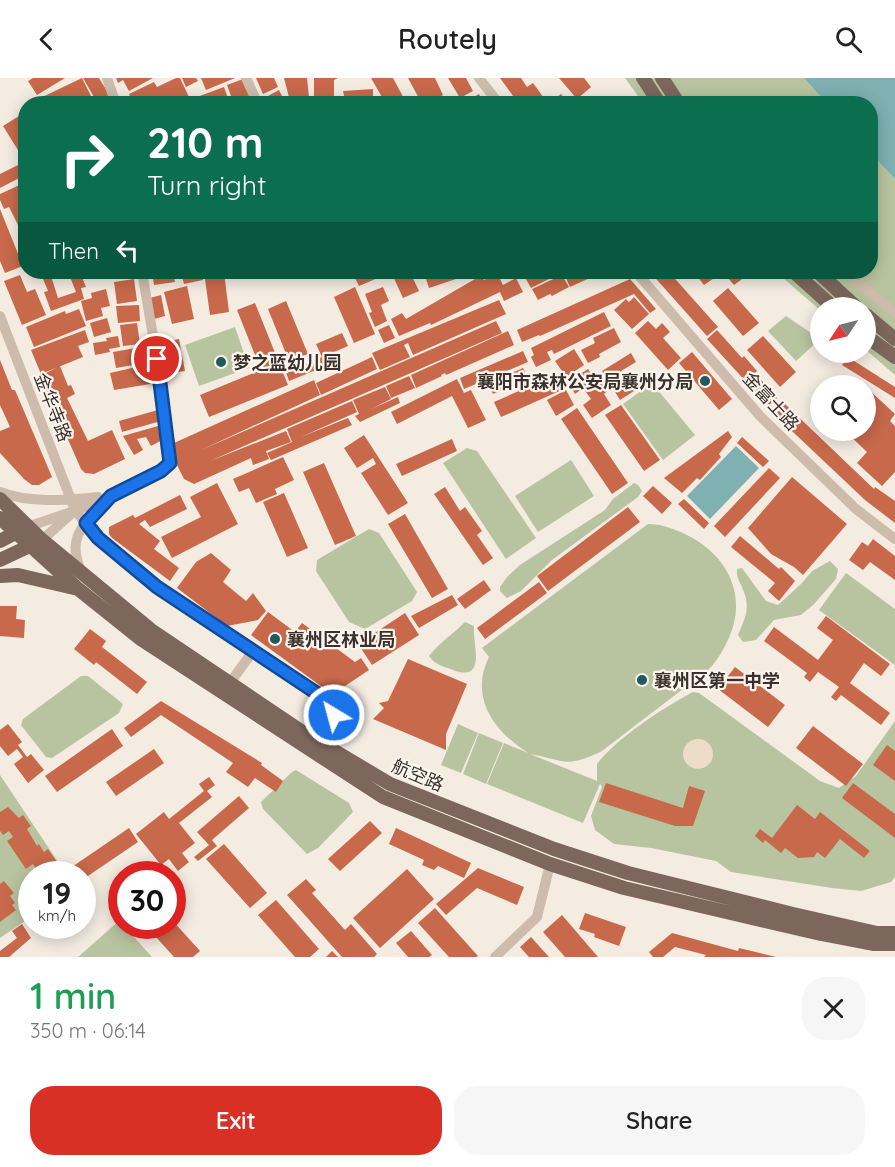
<!DOCTYPE html>
<html lang="en">
<head>
<meta charset="utf-8">
<style>
  :root { --surface:#fff; --page:#f6f6f6; --text:#222; --muted:#767676; --accent:#d93025 }
  body { margin:0; font-family:Quicksand,"Noto Sans SC",sans-serif; background:var(--page); color:var(--text); height:100vh; display:flex; flex-direction:column; font-size:22px; white-space:nowrap }
  * { box-sizing:border-box; margin:0 }
  p { font-size:20px; color:var(--muted) }
  .icon { flex:none; width:33px; height:33px; fill:none; stroke:currentColor; stroke-width:2; stroke-linecap:round; stroke-linejoin:round }
  .map { position:relative; height:879px; overflow:hidden }
  .drawer { display:flex; flex-direction:column; background:var(--surface); flex:1 }
  .drawer>* { flex:none }
  .banner { position:absolute; left:18px; top:18px; width:860px; height:183px; border-radius:24px; box-shadow:0 3px 15px #0003; background:#0b6e4f; color:#fff; overflow:hidden }
  .needle { width:39px; rotate:235deg }
  .tools { position:absolute; left:810px; top:219px; display:grid; gap:12px }
  .tools a { display:grid; place-items:center; width:66px; height:66px; border-radius:50%; background:var(--surface); box-shadow:0 3px 15px #0003; font-size:30px }
  .speed { position:absolute; left:18px; top:783px; display:flex; gap:12px; font-size:30px; font-weight:700; text-align:center }
  .speed>* { display:grid; place-content:center; width:78px; height:78px; border-radius:50%; background:var(--surface); box-shadow:0 3px 15px #0003; line-height:1 }
  .speed small { font-size:15px; font-weight:400 }
  .speed .limit { border:9px solid #d22; background:#fff; color:#111 }
  .pin { position:absolute; display:grid; place-items:center; width:51px; height:51px; color:#fff; margin:-26px; border:3px solid #fff; border-radius:50%; box-shadow:0 2px 6px #0007 }
  .me { position:absolute; width:66px; margin:-33px; rotate:323deg; stroke-linejoin:round; filter:drop-shadow(0 0 4px #0008) }
  .turn { display:flex; align-items:center; gap:21px; height:126px; padding:0 30px; font-size:27px }
  .turn .icon { width:78px; height:78px; stroke-width:2.5 }
  .turn b { display:block; font-size:42px; line-height:51px }
  .then { display:flex; align-items:center; height:57px; padding:0 30px; background:#0003; gap:12px; font-size:22px }
  .round { display:grid; place-items:center; flex:none; width:63px; height:63px; border-radius:24px; background:var(--page) }
  .overview { display:flex; align-items:center; justify-content:space-between; height:102px; padding:0 30px }
  h1 { font-size:36px; font-weight:600; line-height:45px; color:#1e9e55 }
  .cta { display:flex; gap:12px; margin-top:auto; padding:12px 30px }
  .cta a { flex:1; height:69px; border-radius:24px; background:var(--accent); color:#fff; font-size:24px; font-weight:600; line-height:69px; text-align:center }
  .cta a+a { background:var(--page); color:var(--text) }
  header { display:flex; justify-content:space-between; align-items:center; height:78px; padding:0 30px; background:var(--surface); font-size:27px; font-weight:600 }
  .map>svg:first-child { display:block }
</style>
</head>
<body>
<header><svg class="icon" aria-label="back" viewBox="0 0 24 24"><path d="M15 5l-7 7 7 7"/></svg>Routely<svg class="icon" aria-label="search" viewBox="0 0 24 24"><circle cx="10" cy="10" r="6"/><path d="M15 15l6 6"/></svg></header>
<div class="map">
<svg width="895" height="879" viewBox="0 0 895 879">
  <rect width="100%" height="100%" fill="#f4ebe1"/>
  <path fill="#b8c4a0" d="M625,0H804L826,25H643Z
    M870,75L895,101V297L866,272V230H820V232L776,194H870Z
    M786,238L820,261L796,283L768,253Z
    M235,249L249,290L199,308L185,267Z
    M652,305L695,357L663,382L623,326Z
    M467,370L477,373L536,460L506,481L443,385Z
    M571,382L594,418L538,454L515,418Z
    M634,405L638,407L642,413L638,419L552,482L521,513L507,520L500,513V509L507,499L520,487L605,432L613,421Z
    M648,446C661,446 671,450 683,455C727,475 750,518 727,564C722,574 717,583 709,591L602,673C566,691 564,682 530,676L597,703V686C619,658 662,631 693,614L699,615L820,703L839,710L856,698L895,643V799L891,804L861,813L832,810L731,794L716,783L651,770L614,766L595,752L591,738L602,709L600,706L583,745L487,706L504,665L528,675C494,653 469,620 489,579L482,570Z
    M369,451L379,455L417,514L412,523L365,551L349,544L316,493L317,482Z
    M830,483L838,491L836,501L814,526L801,537L774,542L756,562L743,564L738,557C746,538 751,529 742,509C739,503 736,498 737,491L742,490L766,523L778,527L802,505L812,493Z
    M846,495L895,531V587L819,532Z
    M465,544L474,548C472,565 488,605 453,592C443,588 435,587 429,578C439,565 454,555 465,544Z
    M81,598H88L123,626L119,635L52,680L46,679L21,647L23,641Z
    M458,646L478,655L461,695L441,687Z
    M479,655L503,665L486,706L463,696Z
    M296,692L349,725L353,734L318,770L307,776L263,731L261,724L292,694Z
    M0,697L66,796H32L31,839L0,860Z
    M120,842L122,848H124L152,879H78Z"/>
  <path fill="#ecdcc8" d="M683 676a15 15 0 1 1 30 0a15 15 0 1 1-30 0Z"/>
  <path fill="#7fb0b2" d="M804,0H895V101L870,75V26L826,25Z
    M736,368L759,390L710,441L687,418Z"/>
  <path fill="#c8694b" d="M33,0H65L37,17L28,3Z
    M82,0L93,22L86,26H36L34,23Z
    M83,0H99L115,26H98Z
    M116,0H153L129,13L123,2L118,5Z
    M176,0H180L189,19L179,26H133L129,16L154,4L157,9Z
    M182,0H196L198,3L186,9Z
    M201,0H235L206,12Z
    M256,0H274L278,9L263,16Z
    M284,0H307L309,19L290,23Z
    M314,0H338L334,2V26H314Z
    M371,0H393L407,26H386Z
    M408,0H435L443,17L426,26H422Z
    M448,0H466L473,13L460,20Z
    M500,0H521L527,9L533,5L544,20L535,26H519Z
    M559,0H584L591,9L577,21Z
    M243,1L252,26H234L227,7Z
    M224,9L230,26H199L197,19Z
    M373,11V26H346L343,13Z
    M279,12L286,26H266L264,20Z
    M479,16L484,25L490,22L492,26H462Z
    M561,16L569,26H548Z
    M19,38L26,48V85L3,48Z
    M18,87L25,97L0,110V96Z
    M26,104V163L9,129L4,131L0,122V116Z
    M0,131L23,188L5,195L0,183Z
    M32,194H49L34,199Z
    M68,194H80L86,209L81,210L84,221L51,233L44,214L48,213L43,201L51,198L58,220L76,214Z
    M113,194H129L130,198L115,201Z
    M152,194H173L175,204L154,207Z
    M181,194H201L203,202L184,206Z
    M204,194H224L229,234L210,237Z
    M352,194H392L359,208Z
    M398,194H410L419,213L403,220L392,196Z
    M424,194H470L471,196L429,210Z
    M522,194H563L531,210Z
    M569,194H603L570,209L564,196Z
    M650,194H669L718,249L707,258Z
    M694,194H723L704,207Z
    M736,194H747L749,196L734,207L728,200Z
    M497,195L503,207L516,200L523,214L504,223L500,214L431,247L430,245L399,258L391,241L402,235L406,241L482,197L484,202Z
    M20,197L27,214L35,211L46,237L22,247L4,203Z
    M562,197L569,209L552,218L550,216L538,222L532,211Z
    M134,201L137,223L117,226L114,204Z
    M630,201L656,231L650,235L634,216L540,258L539,257L522,264L517,252Z
    M187,208L194,241L172,246L164,214Z
    M355,209L375,256L354,265L334,219Z
    M383,209L389,223L381,227L387,243L375,249L369,235L372,234L365,216Z
    M728,210L759,245L743,258L713,223Z
    M106,211L110,228L101,230L103,238L86,243L81,223L92,220L91,215Z
    M161,217L165,238L154,241L150,220Z
    M634,219L649,236L632,251L614,232L626,221L629,224Z
    M499,222L506,236L413,277L408,265L404,267L410,279L380,292L372,275Z
    M286,223L308,276L289,283L268,231Z
    M255,225L288,307L209,339L200,317L261,292L237,232Z
    M139,227L140,243L118,245L116,228Z
    M79,231L86,248L34,269L26,249L65,233L66,236Z
    M604,234L611,248L554,276L552,272L547,274L551,282L536,289L531,279L534,277L531,270Z
    M107,240L111,254L94,259L90,245Z
    M496,243L502,255L210,383L286,353L291,364L266,373L269,381L253,387L251,380L194,406L184,401L171,375L174,365L314,302L320,317L201,372Z
    M648,243L656,251L662,245L670,254L663,260L681,280L668,292L635,255Z
    M137,245L140,266L123,268L120,247Z
    M389,247L395,260L384,265L378,252Z
    M614,250L621,264L599,276L600,279L588,285L581,272L595,265L593,260Z
    M85,252L89,264L78,268L83,279L41,296L31,272Z
    M717,252L742,280L744,278L757,293L755,295L777,320L768,328L707,261Z
    M508,253L514,267L446,297L445,295L441,297L442,298L416,310L411,297Z
    M342,255L348,268L332,275L336,284L289,303L286,294L322,279L316,266Z
    M118,258L120,269L109,271L110,274L95,277L93,265L107,263L106,260Z
    M763,258L796,294L780,309L747,272Z
    M179,261L185,293L165,296L159,265Z
    M147,268L150,284L116,290L113,274Z
    M574,271L584,287L566,299L555,283Z
    M523,273L528,284L464,311L460,300Z
    M692,274L732,321L719,332L679,285Z
    M631,275L636,284L621,293L634,313L620,322L602,293Z
    M372,279L377,291L321,317L316,305Z
    M848,279L895,309V320L842,287Z
    M0,282L12,312H15L52,399L39,407H32L24,401L0,375V353L10,349L0,327Z
    M145,287L150,306L114,312L110,295Z
    M60,288L68,308L71,307L75,316L67,320L88,363L112,352L125,381L94,396L85,395L81,391L40,298Z
    M523,290L528,300L493,316L489,308L481,312V308Z
    M588,291L596,304L599,301L607,313L604,316L611,327L592,340L583,327L591,321L583,310L575,316L568,304Z
    M409,298L415,310L391,320L386,308Z
    M457,301L464,315L471,312L486,342L468,350L452,318L397,346L391,334Z
    M559,302L564,311L501,339L494,324L530,308L533,314Z
    M385,309L391,321L371,331L398,319L400,325L360,344L355,338L359,336L353,322Z
    M866,309L895,336L890,343L895,348V394L882,408L857,385L867,374L844,352H866Z
    M566,312L574,327L556,338L547,322Z
    M352,323L357,334L301,359L348,340L352,347L271,382L267,375L292,364L287,351Z
    M785,326L874,411L875,409L895,423V445L865,422L775,337Z
    M621,327L660,382L644,393L605,337Z
    M577,330L628,405L612,416L561,341Z
    M158,332L161,343L122,354L119,343Z
    M158,348L162,362L151,368L146,359L137,361L143,372L134,377L123,358Z
    M728,353L732,359L719,376L721,379L700,402L697,400L682,415L664,400Z
    M364,357L408,425L388,437L361,395L376,386L373,380L357,390L344,370Z
    M742,359L769,383L763,389L737,365Z
    M452,361L457,373L402,398L396,386Z
    M283,379L294,402L275,411L277,416L256,425L249,410L239,414L233,401Z
    M324,385L356,458L335,467L303,394Z
    M769,390L780,400L725,459L714,448Z
    M792,399L847,446L803,497L794,489L771,476L748,450Z
    M217,405L238,446L172,480L161,459L201,439L190,419Z
    M653,408L672,425L662,436L643,418Z
    M445,409L460,433L465,429L482,453L477,457L493,480L483,487L434,416Z
    M284,415L308,470L287,479L263,424Z
    M180,417L187,431L150,449L145,442L139,446L160,463L154,471L179,490L170,503L112,460L109,456V449L133,437L135,440Z
    M684,421L709,445L704,451L678,426Z
    M628,429L640,444L548,513L537,498Z
    M405,436L448,511L432,520L388,446Z
    M740,458L779,491L781,489L795,503L779,523L768,513L775,505L731,469Z
    M873,461L895,478V502L870,484L863,492L849,482L862,464L868,468Z
    M211,475L231,492L223,504L246,523L253,515L266,533L258,542L227,548L177,510L196,484Z
    M484,502L491,512L465,531L457,521Z
    M539,504L547,515L485,561L477,550Z
    M452,517L458,527L419,550L411,538Z
    M0,528H17L16,541L25,542L24,560L0,558Z
    M268,534L295,554L302,545L355,584L361,580L369,592L336,614H329L251,557Z
    M405,535L419,557L372,587L358,566Z
    M826,538L890,586L881,598L864,585L850,605L890,635L881,647L841,617L836,623L831,619L839,609L818,594L810,604L804,599L807,595L764,563L774,549L818,582L833,562L817,550Z
    M90,551L106,563L102,569L147,604L137,616L96,584L94,587L74,571Z
    M408,581L467,606L446,656V672L373,641L384,630L379,625L388,623Z
    M735,589L785,627L768,649L718,611Z
    M161,623L262,685L261,687L283,703L276,714L255,700L248,709L226,694L233,685L161,637L131,659L124,650Z
    M8,646L22,664L18,667L27,679L31,676L44,692L28,705L14,686L23,679L17,671L8,678L0,668V652Z
    M813,648L863,686L846,708L796,670Z
    M112,651L123,668L57,714L45,698Z
    M887,667L895,673V703L873,687Z
    M154,671L164,685L116,718L106,704Z
    M209,699L215,707L207,713L212,719L179,745L195,765L182,775L189,784L178,793L169,781L161,787L136,756L164,734L169,741L204,713L199,706Z
    M606,705L683,730L689,708L705,713L693,748H675L599,724Z
    M853,705L895,736V760L842,720Z
    M239,718L249,730L212,762L217,768L198,783L194,779L209,767L197,754Z
    M797,727L815,741L820,734L870,773L864,780L840,761L825,780L817,774L814,779L798,780L785,770L781,775L765,762L763,765L755,758L760,751L772,760Z
    M8,729L19,740L23,737L31,748L27,751L37,768L39,766L44,774L48,771L57,784L53,787L58,793L56,796H34L38,794L33,786L26,791L7,763L13,759L9,753L3,757L0,753V734Z
    M370,743L382,755L340,793L328,781Z
    M129,750L138,764L82,802V796H69L66,793Z
    M396,750L471,785L464,800L438,788L434,792L422,787L424,782L389,766Z
    M224,766L267,815L250,830L206,781Z
    M478,790L524,809L517,827L477,810L446,837L436,826Z
    M407,791L434,821L380,870L353,840Z
    M306,801L316,812L312,815L345,852L351,846L377,876L374,879H342L287,817Z
    M4,803L14,815L10,818L15,825L12,827L16,832L0,844V806Z
    M276,822L319,871L310,879H295L258,837Z
    M435,830L478,878L476,879H449L418,845Z
    M585,835L626,849L619,868L594,859L595,856L579,851Z
    M562,837L598,879H565L543,854Z
    M172,842L200,873L193,879H174L146,848H172Z
    M22,846L31,860L9,879H0V873L17,860L12,853Z
    M411,853L432,877L429,879H408L396,865Z
    M672,855L738,873L739,870L776,879H704L706,877L675,869L663,879H653L649,874Z
    M531,859L549,879H529L520,869Z
    M332,873L338,879H326Z"/>
  <g fill="none" stroke-linecap="round" stroke-linejoin="round">
    <path stroke="#cdbbac" stroke-width="10" d="M107,0L116,26
      M246,0L258,26
      M479,0L499,26
      M636,194L760,338L856,431L895,461
      M845,194L895,235
      M0,238L75,432L97,460L157,509L330,624L335,631L334,637L317,663
      M0,414C31,426 66,422 98,419
      M27,449C68,435 140,413 170,385L157,281L142,194
      M42,462L71,436
      M81,493C65,457 86,445 109,420
      M230,605L253,573
      M495,879L537,839L550,786"/>
    <path stroke="#7d675c" stroke-width="14" d="M643,0L660,26
      M662,0L679,26
      M794,194L834,230
      M818,194L857,230
      M866,237L895,261
      M866,258L895,279
      M0,421L42,462L151,552L301,653L390,706L554,771L628,795L793,836L877,855H895
      M0,440L77,510L142,562L383,719L550,786L624,810L821,856L873,866H895
      M0,463L23,451
      M0,482L36,465
      M0,498L18,497L74,510"/>
  </g>
  <g fill="none" stroke-linecap="round" stroke-linejoin="round">
    <g stroke="#114b97" stroke-width="15">
      <path id="route" d="M157,281L170,385L161,393L111,418L86,445L98,460L157,509L330,624L335,631L334,637"/>
    </g>
    <use href="#route" stroke="#1a73e8" stroke-width="10"/>
  </g>
  <g fill="#1f5a5e" stroke="#fbf5ee" stroke-width="2">
    <circle cx="221" cy="284" r="6"/>
    <circle cx="705" cy="303" r="6"/>
    <circle cx="275" cy="561" r="6"/>
    <circle cx="642" cy="602" r="6"/>
  </g>
  <g text-anchor="middle" dominant-baseline="central" stroke-width="4.5" stroke-linejoin="round" paint-order="stroke">
    <g font-size="18" font-weight="bold" fill="#3b302b" stroke="#fbf5ee" text-anchor="start">
      <text x="233" y="284">梦之蓝幼儿园</text>
      <text x="693" y="303" text-anchor="end">襄阳市森林公安局襄州分局</text>
      <text x="287" y="561">襄州区林业局</text>
      <text x="654" y="602">襄州区第一中学</text>
    </g>
    <g font-size="18" fill="#3b302b" stroke="#fbf5ee">
      <text transform="translate(771 323) rotate(47)">金富士路</text>
      <text transform="translate(53 329) rotate(69)">金华寺路</text>
      <text transform="translate(418 697) rotate(23)">航空路</text>
    </g>
  </g>
</svg>
<div class="tools">
<a><svg class="needle" viewBox="-14 -14 28 28"><path d="M0-13l5 13h-10z" fill="#e53935"/><path d="M0 13l5-13h-10z" fill="#767676"/></svg></a>
<a><svg class="icon" aria-label="search" viewBox="0 0 24 24"><circle cx="10" cy="10" r="6"/><path d="M15 15l6 6"/></svg></a>
</div>
<div class="speed"><div>19<small>km/h</small></div><div class="limit">30</div></div>
<div class="pin" style="left:157px;top:281px;background:#d93025"><svg class="icon" aria-label="arrive" viewBox="0 0 24 24"><path d="M6 21V4h12l-3 4 3 4H6"/></svg></div>
<svg class="me" style="left:334px;top:637px" viewBox="-20 -20 40 40"><circle r="17" fill="#1a73e8" stroke="#fff" stroke-width="3"/><path d="M0-11L8 9 0 5-8 9z" fill="#fff"/></svg>
<div class="banner">
<div class="turn"><svg class="icon" aria-label="right" viewBox="0 0 24 24"><path d="M7 20v-9h11M14 6l5 5-5 5"/></svg><div><b>210 m</b>Turn right</div></div>
<div class="then">Then<svg class="icon" aria-label="left" viewBox="0 0 24 24"><path d="M17 20v-9H6M10 6l-5 5 5 5"/></svg></div>
</div>
</div>
<section class="drawer">
<div class="overview"><div><h1>1 min</h1><p>350 m · 06:14</p></div><a class="round"><svg class="icon" aria-label="close" viewBox="0 0 24 24"><path d="M6 6l12 12M18 6L6 18"/></svg></a></div>
<div class="cta"><a>Exit</a><a>Share</a></div>
</section>
</body>
</html>
